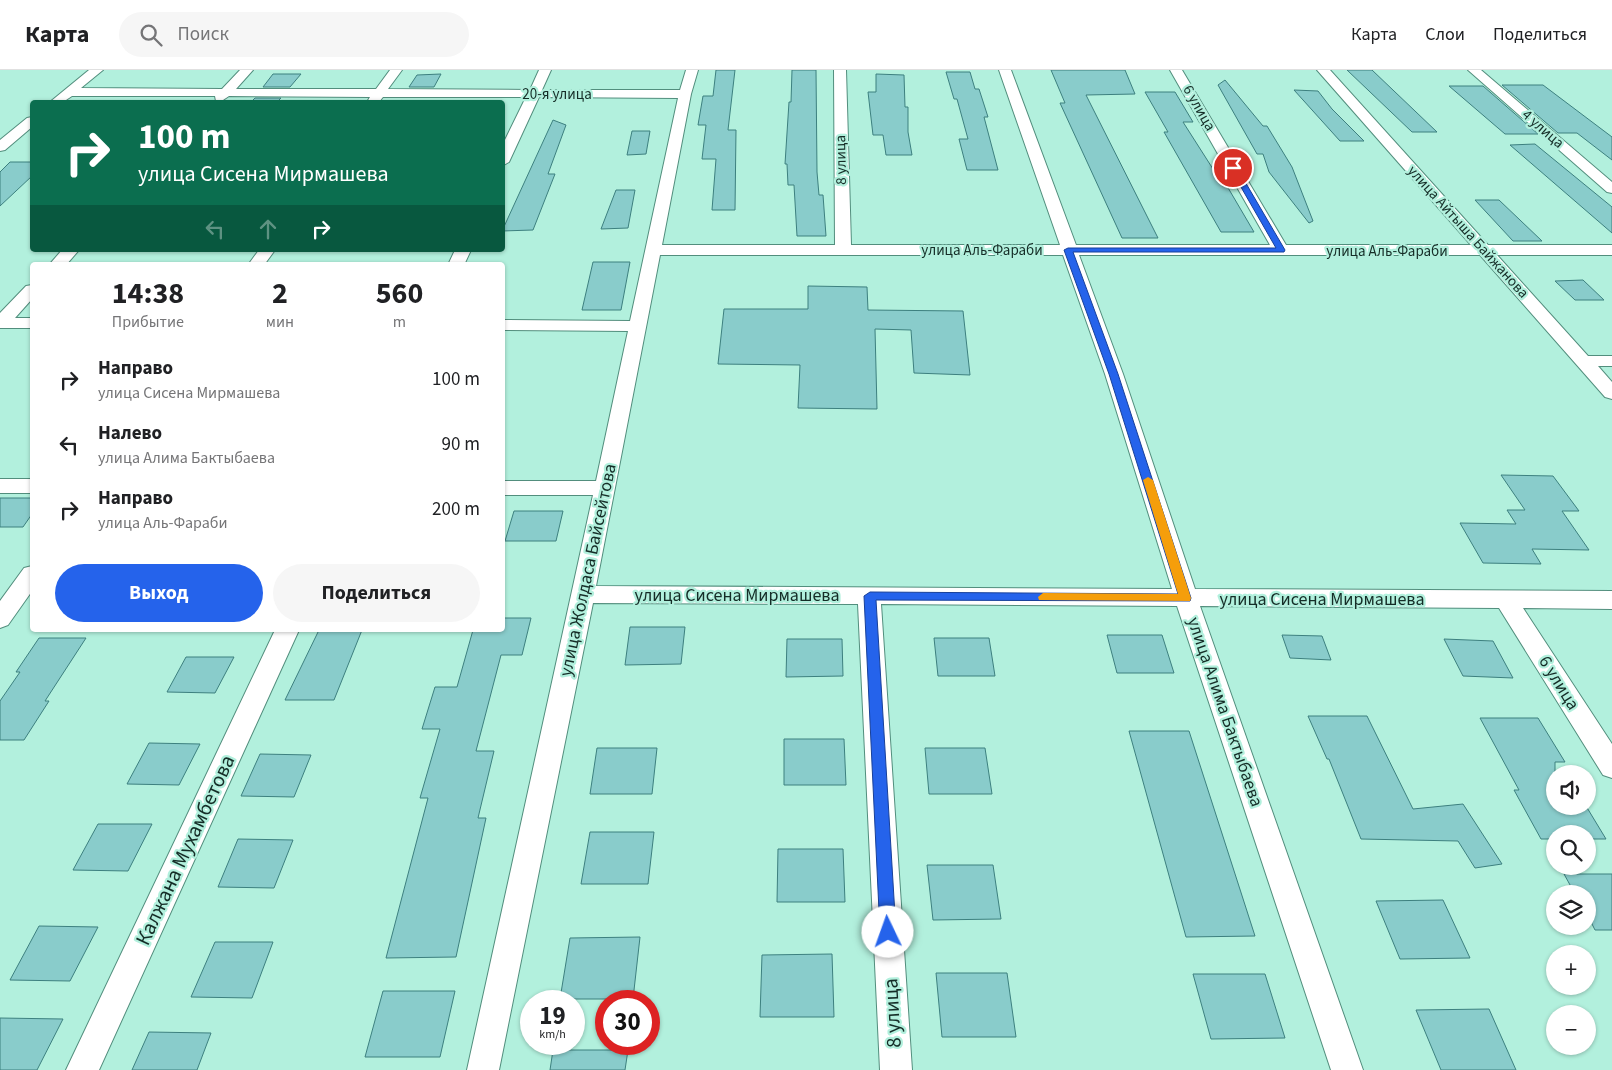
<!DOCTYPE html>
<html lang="ru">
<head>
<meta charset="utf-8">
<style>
  :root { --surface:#fff; --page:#f6f6f6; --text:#202124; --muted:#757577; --line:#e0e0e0; --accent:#2563eb }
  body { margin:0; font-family:"Source Sans 3",sans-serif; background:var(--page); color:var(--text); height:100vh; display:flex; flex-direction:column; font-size:19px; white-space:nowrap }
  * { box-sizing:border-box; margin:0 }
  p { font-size:16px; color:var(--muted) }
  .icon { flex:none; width:28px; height:28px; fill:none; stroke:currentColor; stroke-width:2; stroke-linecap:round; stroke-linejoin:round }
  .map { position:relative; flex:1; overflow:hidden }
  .drawer { position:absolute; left:30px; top:192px; width:475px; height:370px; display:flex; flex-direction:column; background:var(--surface); border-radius:5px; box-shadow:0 1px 4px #0004 }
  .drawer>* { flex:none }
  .top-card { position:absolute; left:30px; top:30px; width:475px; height:152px; border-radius:5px; box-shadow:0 1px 4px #0004; background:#0b6e4f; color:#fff; overflow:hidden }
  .controls { position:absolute; left:1546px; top:695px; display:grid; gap:10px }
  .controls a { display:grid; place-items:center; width:50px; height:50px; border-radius:50%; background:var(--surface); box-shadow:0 1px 4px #0004; font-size:25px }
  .speed { position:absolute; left:520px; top:920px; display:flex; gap:10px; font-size:25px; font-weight:700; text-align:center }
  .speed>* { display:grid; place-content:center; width:65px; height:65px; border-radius:50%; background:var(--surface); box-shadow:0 1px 4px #0004; line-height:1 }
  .speed small { font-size:12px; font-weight:400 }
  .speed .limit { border:8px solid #d22; background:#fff; color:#111 }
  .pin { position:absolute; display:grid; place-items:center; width:42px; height:42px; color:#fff; margin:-21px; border:2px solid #fff; border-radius:50%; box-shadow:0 1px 5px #0007 }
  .me { position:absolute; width:55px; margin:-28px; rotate:357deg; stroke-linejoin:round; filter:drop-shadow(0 0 4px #0008) }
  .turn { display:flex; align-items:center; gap:18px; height:105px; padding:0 25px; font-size:22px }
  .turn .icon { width:65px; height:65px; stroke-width:2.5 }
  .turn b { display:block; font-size:35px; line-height:42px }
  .lanes { display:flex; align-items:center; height:48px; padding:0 25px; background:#0003; justify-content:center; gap:25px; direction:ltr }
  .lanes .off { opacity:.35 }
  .eta { display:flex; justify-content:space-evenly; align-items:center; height:85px; text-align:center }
  .eta b { font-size:30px; font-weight:700; line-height:35px }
  .cta { display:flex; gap:10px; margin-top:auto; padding:10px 25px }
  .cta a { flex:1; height:58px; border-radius:30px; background:var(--accent); color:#fff; font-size:20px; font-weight:700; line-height:58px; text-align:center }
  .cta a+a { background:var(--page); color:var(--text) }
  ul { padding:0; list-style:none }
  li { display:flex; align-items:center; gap:15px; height:65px; padding:0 25px }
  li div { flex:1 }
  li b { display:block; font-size:19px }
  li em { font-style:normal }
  header { display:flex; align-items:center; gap:30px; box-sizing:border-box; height:70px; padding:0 25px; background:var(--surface); border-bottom:1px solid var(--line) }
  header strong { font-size:24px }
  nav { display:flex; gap:28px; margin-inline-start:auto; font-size:18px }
  .search { width:350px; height:45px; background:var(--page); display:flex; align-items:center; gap:12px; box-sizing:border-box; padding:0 18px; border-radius:28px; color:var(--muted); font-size:19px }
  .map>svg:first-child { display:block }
</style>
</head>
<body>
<header>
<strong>Карта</strong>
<div class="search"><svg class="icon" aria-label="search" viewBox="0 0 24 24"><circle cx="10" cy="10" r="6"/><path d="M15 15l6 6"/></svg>Поиск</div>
<nav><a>Карта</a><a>Слои</a><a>Поделиться</a></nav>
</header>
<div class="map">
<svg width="1612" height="1000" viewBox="0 0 1612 1000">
  <rect width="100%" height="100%" fill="#b2f0dd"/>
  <path fill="#89cccb" stroke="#3d807f" d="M716,0H735L728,60H736L735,140H712L716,89H702L706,55H698L703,26H713Z
    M792,0H816L817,102L819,125H823L826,166H797L794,115H788L787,94H785L789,32H791Z
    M1051,0H1125L1135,24L1086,25L1158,168H1122L1060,33H1065Z
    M1347,0H1372L1437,62H1412Z
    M946,2H970L975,19H979L988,47H984L998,100H967L959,69H968L957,29H954Z
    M273,4H301L290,17H263Z
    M441,4L434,17H409L417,5Z
    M876,4L904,5L905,37H908V62L912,85H886L883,65H873L868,22H876Z
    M1225,10L1263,56H1267L1292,97L1313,151L1309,153L1269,102L1263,84H1257L1218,15Z
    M1502,15H1543L1612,67V90L1577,63H1558Z
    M1449,16H1483L1538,64H1505Z
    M1294,20L1318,21L1332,39L1364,71H1340Z
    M1145,22H1175L1193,52H1183L1213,99H1217L1254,162H1221L1164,62H1168Z
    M255,28H281L277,32H251Z
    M553,50L566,55L548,104H555L533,160L502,161Z
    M632,61H650L646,84L627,85Z
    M1535,74L1612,137V163L1510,75Z
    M10,92H32V106L0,136V102Z
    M616,120H635L628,158L601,159Z
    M1475,130H1499L1542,171H1513Z
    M593,192H630L621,240H582Z
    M1583,210L1604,230H1575L1555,211Z
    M808,216L867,217L868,240L963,241L970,305L914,303L911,260L875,259L877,339L798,338L800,295L718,294L724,239H808Z
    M1501,405L1553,406L1579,441H1562L1589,480L1532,479L1541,494L1483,493L1460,453L1516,454L1507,440H1525Z
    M0,428H32V444L23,457H0Z
    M514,441H563L556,471H505Z
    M502,548H531L522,585H501L476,681H494L478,748H486L456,887L386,888L428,728H420L440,659H422L435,617H457L473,560H502Z
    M630,557H685L681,594L625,595Z
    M319,560H362L334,630H285Z
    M1107,565H1162L1174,603H1117Z
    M1282,565L1322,566L1331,590L1290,588Z
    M39,568H86L45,631H49L24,670H0V631L20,602H16Z
    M934,568H989L995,606H938Z
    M787,569H842L843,606L786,607Z
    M1444,569L1493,571L1513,608L1463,606Z
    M186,587H234L215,623L167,622Z
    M1308,646H1367L1413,739L1463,734L1502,794L1475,798L1458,771L1361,769L1329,689H1327Z
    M1480,648H1538L1565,692H1555V736H1586L1606,769H1588V764H1555V769H1541L1514,720H1519Z
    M1129,661H1189L1255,866L1186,867Z
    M784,669H844L846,715H784Z
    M149,673L200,674L179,715L127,714Z
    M597,678H657L652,724H590Z
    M925,678H985L992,724H929Z
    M260,684L311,685L294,727L241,726Z
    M98,754H152L128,801L73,800Z
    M590,762H654L648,814H581Z
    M238,769L293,770L274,818L218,817Z
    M778,779H843L845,832H777Z
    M927,795H993L1001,849L933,850Z
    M1564,804H1612V860H1595L1588,846V824H1575Z
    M1443,830L1470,888L1400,889L1376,831Z
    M39,856L98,857L70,911L10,910Z
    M640,867L633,929H560L570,868Z
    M215,872H273L252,928L191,927Z
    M832,884L834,947H760L762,885Z
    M936,903H1007L1016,967H942Z
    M1193,904H1265L1285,968L1211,969Z
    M383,921H455L440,987H365Z
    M1489,939L1516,1000H1441L1416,940Z
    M0,948L63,949L37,1000H0Z
    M149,962L211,963L197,1000H132Z
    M553,980H628L625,1000H550Z"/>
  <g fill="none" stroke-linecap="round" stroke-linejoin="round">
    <g stroke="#528e7d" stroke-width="2">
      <path id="minor" d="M89,0H103L81,18L222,19L240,0H253L236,19H376L390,0H402L388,19L530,20L539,0H551L542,20H680L686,0H698L691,24L662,175H835L834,0H846L851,175H1060L999,0H1011L1076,175H1270L1170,0H1182L1286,175H1471L1317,0H1330L1488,175H1612V185H1497L1588,286H1612V296H1598L1612,312V329L1605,327L1480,185H1079L1123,304L1195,519L1612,521V539L1523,538L1612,674V708L1603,705L1499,538L1200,536L1363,1000H1331L1177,536L881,534L912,1000H880L858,534L593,533L499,1000H467L593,425H502V411H596L628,261L502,260V250L630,251L678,28L539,27L509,92L502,96V76L526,27H383L379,32H367L370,27L229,26L220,32L216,31L215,26H72L63,32H50ZM660,185H1063L1105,304L1172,519L596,516Z
        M1468,0H1481L1612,112V123L1607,122Z
        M32,47V57L5,80L0,81V70L27,48Z
        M62,180H79L66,195H49Z
        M259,180H275L264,195H248Z
        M455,180H471L464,195H448Z
        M32,215V229L15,248H32V258H0V243L26,216Z
        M0,409H32V423H0Z
        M32,496V521L8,555L0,558V531L24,498Z
        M275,560H299L99,1000H66Z"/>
    </g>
    <use href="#minor" fill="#fff" fill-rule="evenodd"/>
  </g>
  <path fill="#2563eb" stroke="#184099" d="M1233,96L1237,98L1285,180L1284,182H1073L1118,304L1191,528L1190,531L876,530L896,862L893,867L888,869L883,867L880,862L864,526L870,522L1178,524L1109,304L1064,180L1068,178H1276L1230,98Z"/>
  <path fill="#f59e0b" d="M1148,407L1153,410L1191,528L1190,531L1039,530L1038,527L1043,523L1178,524L1143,410Z"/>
  <g text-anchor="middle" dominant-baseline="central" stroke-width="4.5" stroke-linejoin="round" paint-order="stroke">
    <g font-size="15" fill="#152d27" stroke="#b2f0dd">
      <text x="557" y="24">20-я улица</text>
      <text transform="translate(1199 38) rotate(60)">6 улица</text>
      <text transform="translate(1543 59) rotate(41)">4 улица</text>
      <text transform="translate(841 90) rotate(-91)">8 улица</text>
      <text transform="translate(1468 162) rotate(48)">улица Айтыша Байжанова</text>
      <text x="982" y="180">улица Аль-Фараби</text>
      <text x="1387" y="181">улица Аль-Фараби</text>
    </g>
    <g font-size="18" fill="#152d27" stroke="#b2f0dd">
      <text transform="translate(588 500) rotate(-78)">улица Жолдаса Байсейтова</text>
      <text x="737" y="525">улица Сисена Мирмашева</text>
      <text x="1322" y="529">улица Сисена Мирмашева</text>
      <text transform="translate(1559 613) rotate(58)">6 улица</text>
      <text transform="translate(1225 642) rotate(71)">улица Алима Бактыбаева</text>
    </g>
    <g font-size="21" fill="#152d27" stroke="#b2f0dd">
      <text transform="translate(185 780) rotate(-65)">Калжана Мухамбетова</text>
      <text transform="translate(892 943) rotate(-93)">8 улица</text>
    </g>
  </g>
</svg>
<div class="controls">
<a><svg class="icon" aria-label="sound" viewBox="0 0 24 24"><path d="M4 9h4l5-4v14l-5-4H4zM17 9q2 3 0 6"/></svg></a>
<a><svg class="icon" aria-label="search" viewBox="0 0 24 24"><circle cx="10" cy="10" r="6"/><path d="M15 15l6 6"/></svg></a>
<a><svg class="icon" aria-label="layers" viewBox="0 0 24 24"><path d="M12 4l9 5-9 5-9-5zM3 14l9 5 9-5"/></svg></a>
<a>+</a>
<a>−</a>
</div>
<div class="speed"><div>19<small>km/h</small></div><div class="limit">30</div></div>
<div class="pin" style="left:1233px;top:98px;background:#d93025"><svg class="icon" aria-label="arrive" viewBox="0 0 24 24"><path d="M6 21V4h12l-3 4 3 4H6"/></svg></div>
<svg class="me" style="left:888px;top:862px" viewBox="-20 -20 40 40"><circle r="19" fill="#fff"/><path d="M0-13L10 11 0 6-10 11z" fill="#2563eb"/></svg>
<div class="top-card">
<div class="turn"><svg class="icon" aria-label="right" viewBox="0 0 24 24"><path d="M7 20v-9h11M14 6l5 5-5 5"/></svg><div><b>100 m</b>улица Сисена Мирмашева</div></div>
<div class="lanes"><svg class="icon off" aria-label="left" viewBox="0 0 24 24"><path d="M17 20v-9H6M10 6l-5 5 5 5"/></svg><svg class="icon off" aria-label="ahead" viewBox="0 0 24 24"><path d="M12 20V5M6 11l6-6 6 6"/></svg><svg class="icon" aria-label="right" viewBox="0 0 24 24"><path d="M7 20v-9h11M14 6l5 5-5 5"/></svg></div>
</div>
<section class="drawer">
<div class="eta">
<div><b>14:38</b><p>Прибытие</p></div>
<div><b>2</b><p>мин</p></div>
<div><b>560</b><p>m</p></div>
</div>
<ul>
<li><svg class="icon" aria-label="right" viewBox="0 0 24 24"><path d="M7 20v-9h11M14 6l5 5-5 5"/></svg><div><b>Направо</b><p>улица Сисена Мирмашева</p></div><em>100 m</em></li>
<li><svg class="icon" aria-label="left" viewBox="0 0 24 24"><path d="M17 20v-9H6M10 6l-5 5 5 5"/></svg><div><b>Налево</b><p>улица Алима Бактыбаева</p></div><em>90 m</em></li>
<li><svg class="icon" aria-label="right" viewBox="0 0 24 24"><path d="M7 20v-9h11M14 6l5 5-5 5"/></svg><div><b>Направо</b><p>улица Аль-Фараби</p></div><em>200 m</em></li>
</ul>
<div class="cta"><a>Выход</a><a>Поделиться</a></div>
</section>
</div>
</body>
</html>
